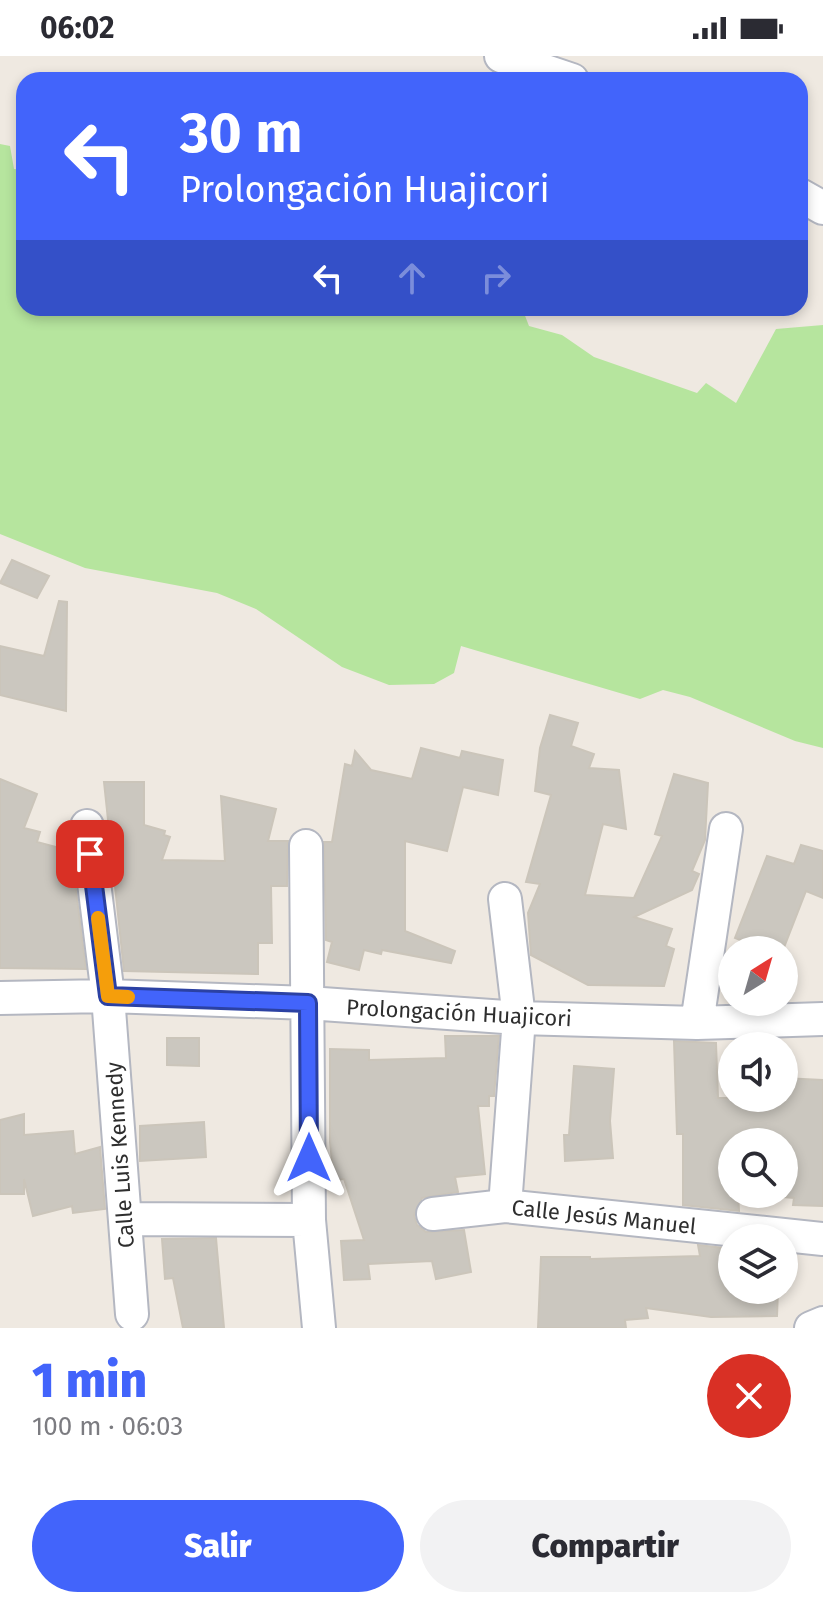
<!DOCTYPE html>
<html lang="es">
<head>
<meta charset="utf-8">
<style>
  :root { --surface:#fff; --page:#f2f2f3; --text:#2b2b33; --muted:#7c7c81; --accent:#4264fb }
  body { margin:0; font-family:"Fira Sans",sans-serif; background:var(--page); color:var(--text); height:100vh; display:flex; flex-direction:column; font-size:30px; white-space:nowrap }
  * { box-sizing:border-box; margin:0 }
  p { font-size:26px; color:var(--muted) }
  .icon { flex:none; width:44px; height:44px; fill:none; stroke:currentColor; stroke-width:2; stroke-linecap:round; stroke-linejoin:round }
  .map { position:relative; height:1272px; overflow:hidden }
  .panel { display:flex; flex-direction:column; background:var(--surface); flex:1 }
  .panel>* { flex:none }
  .guide { position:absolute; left:16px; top:16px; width:792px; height:244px; border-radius:24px; box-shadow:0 4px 12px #0003; background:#4264fb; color:#fff; overflow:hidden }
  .needle { width:52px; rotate:37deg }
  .buttons { position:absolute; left:718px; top:880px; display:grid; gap:16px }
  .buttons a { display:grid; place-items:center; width:80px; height:80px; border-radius:50%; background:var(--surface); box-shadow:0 4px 12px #0003; font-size:40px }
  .pin { position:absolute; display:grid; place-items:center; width:68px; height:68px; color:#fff; margin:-34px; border-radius:16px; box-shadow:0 4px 12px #0006 }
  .me { position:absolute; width:88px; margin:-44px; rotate:0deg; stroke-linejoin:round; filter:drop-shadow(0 0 6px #0008) }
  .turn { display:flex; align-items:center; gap:28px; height:168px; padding:0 32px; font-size:36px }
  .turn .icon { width:104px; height:104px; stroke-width:2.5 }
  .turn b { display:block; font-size:56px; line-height:68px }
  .lanes { display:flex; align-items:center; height:76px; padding:0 32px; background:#0003; justify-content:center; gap:40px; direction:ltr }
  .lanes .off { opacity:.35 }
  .round { display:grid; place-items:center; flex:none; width:84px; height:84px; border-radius:42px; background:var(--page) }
  .summary { display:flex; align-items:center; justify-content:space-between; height:136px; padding:0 32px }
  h1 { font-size:48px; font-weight:800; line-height:60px; color:var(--accent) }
  .cta { display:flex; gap:16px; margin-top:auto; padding:16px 32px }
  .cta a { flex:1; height:92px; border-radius:48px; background:var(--accent); color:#fff; font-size:32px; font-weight:800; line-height:92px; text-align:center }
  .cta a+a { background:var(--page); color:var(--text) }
  .status { display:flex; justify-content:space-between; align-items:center; height:56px; padding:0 40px; background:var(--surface); direction:ltr }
  .status svg { height:22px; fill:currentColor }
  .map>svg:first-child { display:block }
</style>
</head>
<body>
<div class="status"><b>06:02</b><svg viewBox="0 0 49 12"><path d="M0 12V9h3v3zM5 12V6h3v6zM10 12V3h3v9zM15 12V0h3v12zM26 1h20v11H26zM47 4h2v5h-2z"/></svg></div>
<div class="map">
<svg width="823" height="1272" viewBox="0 0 823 1272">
  <rect width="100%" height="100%" fill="#efe9e1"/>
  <path fill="#b6e59e" d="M0,88L10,90L14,113L24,114V252H522L529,270L562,279L594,301L697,337L706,327L736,347L776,273L823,269V692L795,685L690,641L663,634L640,643L461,590L454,617L434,628L389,629L342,611L256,553L217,537L85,512L0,478Z"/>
  <path fill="#cbc7bf" stroke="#cbc5ba" stroke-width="2" d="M12,504L49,520L37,542L0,527Z
    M59,545L67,546L66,655L0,639V590L44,600Z
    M550,659L578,667L571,690L594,698L589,712L619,714L626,773L603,768L585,839L634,842L662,780L655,778L674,718L708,727L705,784L692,815L699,818L692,834L634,861L672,873L666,890L674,893L664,930L588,929L531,899L528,857L540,828L526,826L551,739L535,735L540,692Z
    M421,692L460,702L462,695L503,704L498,739L463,731L447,795L405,785V875L455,895L451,907L382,894L381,898L364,894L359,914L327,906L332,886L326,884L324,786H332L345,708L352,710L355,695L371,714L412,723Z
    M0,723L37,738L24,772L40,776L37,786L71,795L86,913L0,912Z
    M104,726H144V769L165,775L164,779L170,781L162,804L225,805L221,740L276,753L268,785H288L287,830H271L272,887H258V918L124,915Z
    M801,789L823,795V842L806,835L783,894H765L735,882L767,800L794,808Z
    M445,980H499L494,1040H489V1050H478L485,1118L455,1121L458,1136L422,1142L414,1159L417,1169L426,1176L464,1174L471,1216L436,1223L432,1205L368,1208L370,1223L344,1224L341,1185L364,1184L344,1123L334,1124L330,1086V993L369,994V1004L446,1002Z
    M167,982H199V1010L167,1009Z
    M674,985L716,987L718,1042H784V1022L823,1024V1150L793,1149L794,1142L784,1141V1086H732V1138H738L739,1155L683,1149V1078H677Z
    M574,1010L614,1013L610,1065L613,1102L565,1105L564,1079H569Z
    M24,1058V1079L73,1075L75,1098L100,1091L105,1153L73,1157L72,1150L33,1160L24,1123V1138H0V1064Z
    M204,1066L206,1101L140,1105V1070Z
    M216,1182L224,1272H183L173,1222L165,1223L162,1183Z
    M698,1189L732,1193V1234H778L777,1260L711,1261L646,1252L648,1262L625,1264L626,1272H538L541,1201H590V1203L700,1200Z"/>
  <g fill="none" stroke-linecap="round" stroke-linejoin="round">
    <g stroke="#b4b7c1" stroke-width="36">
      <path id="minor" d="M501,0L572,24
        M800,139L823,152
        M87,770L108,940L132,1258
        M306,790L309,1164L319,1272
        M505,843L519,962L505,1150
        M0,942L108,940L308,947L519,962L697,967L823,963
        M697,967L726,773
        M433,1158L505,1150L823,1183
        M125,1163L309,1164
        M811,1272L823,1267"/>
    </g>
    <use href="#minor" stroke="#fff" stroke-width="32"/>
  </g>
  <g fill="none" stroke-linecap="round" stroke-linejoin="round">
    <g stroke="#2b41a3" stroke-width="20">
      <path id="route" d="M90,798L108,940L308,947L309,1102"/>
    </g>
    <use href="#route" stroke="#4264fb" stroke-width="14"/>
    <path stroke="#f59e0b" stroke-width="14" d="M98,862L108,940L128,941"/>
  </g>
  <g text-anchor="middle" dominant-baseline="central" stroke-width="6" stroke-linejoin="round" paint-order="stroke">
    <g font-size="22" fill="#2e2e2e" stroke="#fff">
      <text transform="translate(459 957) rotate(3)">Prolongación Huajicori</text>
      <text transform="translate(120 1099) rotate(-94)">Calle Luis Kennedy</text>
      <text transform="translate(604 1161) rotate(6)">Calle Jesús Manuel</text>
    </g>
  </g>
</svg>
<div class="buttons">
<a><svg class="needle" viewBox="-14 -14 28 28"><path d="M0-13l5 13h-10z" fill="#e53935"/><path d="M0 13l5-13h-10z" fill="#7c7c81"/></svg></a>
<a><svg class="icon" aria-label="sound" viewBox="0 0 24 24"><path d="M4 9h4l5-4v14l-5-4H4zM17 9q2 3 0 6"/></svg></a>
<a><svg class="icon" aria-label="search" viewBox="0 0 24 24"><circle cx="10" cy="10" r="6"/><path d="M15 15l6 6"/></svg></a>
<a><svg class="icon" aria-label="layers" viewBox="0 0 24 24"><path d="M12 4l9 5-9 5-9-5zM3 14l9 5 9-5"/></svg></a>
</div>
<div class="pin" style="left:90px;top:798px;background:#d93025"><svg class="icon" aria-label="arrive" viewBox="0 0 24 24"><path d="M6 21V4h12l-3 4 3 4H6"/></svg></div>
<svg class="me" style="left:309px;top:1102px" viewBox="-20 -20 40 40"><path d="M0-17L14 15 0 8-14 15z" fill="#4264fb" stroke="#fff" stroke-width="4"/></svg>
<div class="guide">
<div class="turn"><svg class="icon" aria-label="left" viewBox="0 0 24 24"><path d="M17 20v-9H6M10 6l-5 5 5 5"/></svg><div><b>30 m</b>Prolongación Huajicori</div></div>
<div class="lanes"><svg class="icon" aria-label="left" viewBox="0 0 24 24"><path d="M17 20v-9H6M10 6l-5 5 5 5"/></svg><svg class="icon off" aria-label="ahead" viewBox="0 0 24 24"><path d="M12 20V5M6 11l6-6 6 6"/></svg><svg class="icon off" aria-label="right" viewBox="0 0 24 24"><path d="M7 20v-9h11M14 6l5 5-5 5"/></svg></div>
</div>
</div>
<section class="panel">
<div class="summary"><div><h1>1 min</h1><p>100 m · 06:03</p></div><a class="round" style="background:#d93025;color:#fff"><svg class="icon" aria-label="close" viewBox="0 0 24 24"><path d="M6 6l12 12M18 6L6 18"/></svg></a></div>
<div class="cta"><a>Salir</a><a>Compartir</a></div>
</section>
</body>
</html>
